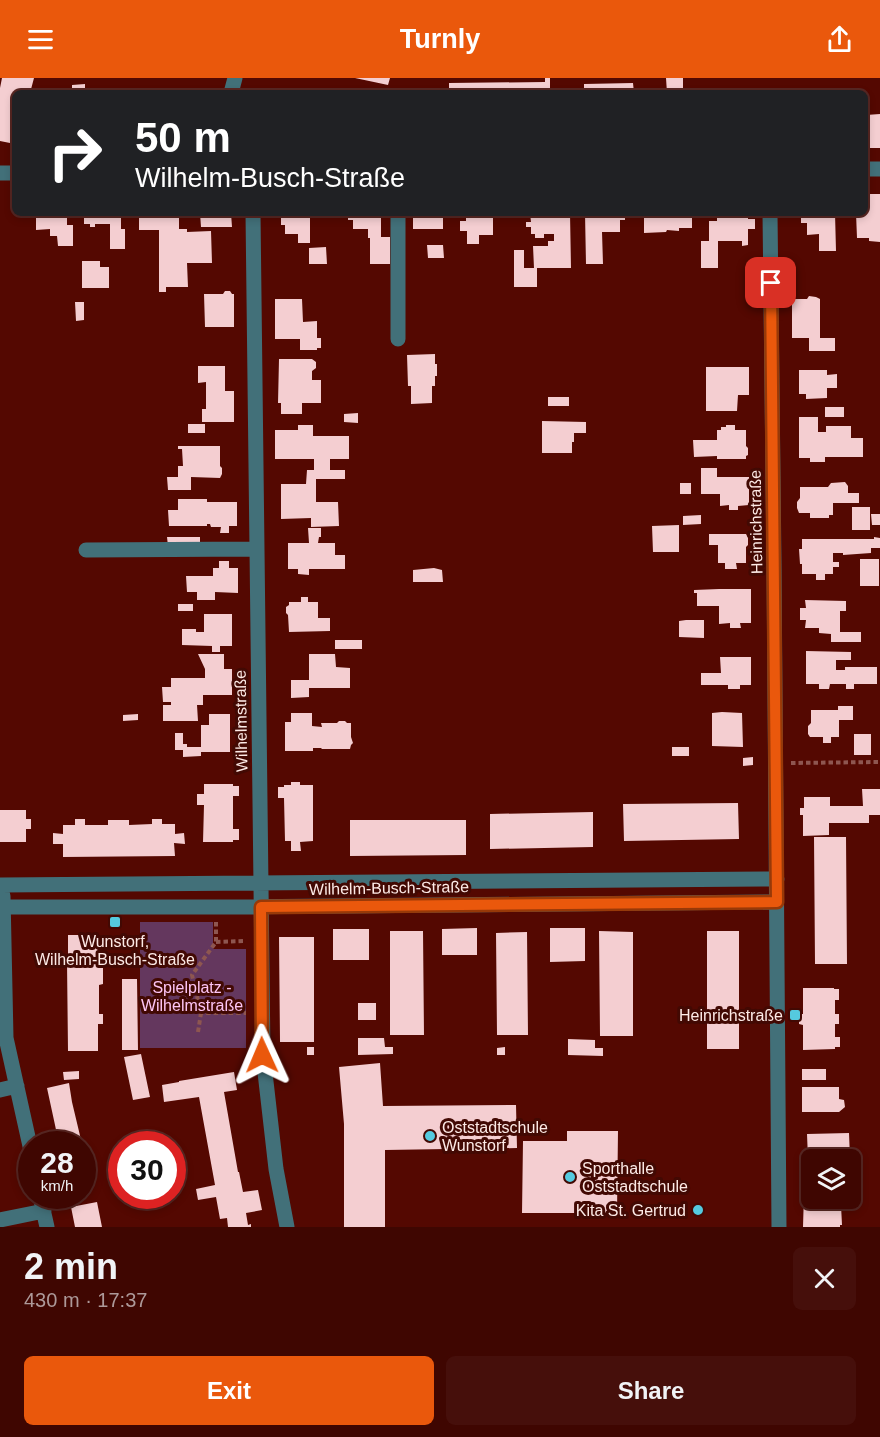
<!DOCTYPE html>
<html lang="en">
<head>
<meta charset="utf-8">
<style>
  :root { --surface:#3f0601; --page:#460f0b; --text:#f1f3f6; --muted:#ad9999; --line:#582723; --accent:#ea580c }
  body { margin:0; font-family:Helvetica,sans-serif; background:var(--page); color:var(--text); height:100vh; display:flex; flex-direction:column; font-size:22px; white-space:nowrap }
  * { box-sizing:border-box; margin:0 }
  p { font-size:20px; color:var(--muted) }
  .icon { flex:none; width:33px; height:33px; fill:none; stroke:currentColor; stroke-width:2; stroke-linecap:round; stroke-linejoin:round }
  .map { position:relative; height:1149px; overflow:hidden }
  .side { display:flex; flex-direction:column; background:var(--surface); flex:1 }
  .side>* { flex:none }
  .top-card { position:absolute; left:12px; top:12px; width:856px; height:126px; border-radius:9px; box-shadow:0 3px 9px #0003,0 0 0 2px var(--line); background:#202124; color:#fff; overflow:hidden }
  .tools { position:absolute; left:801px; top:1071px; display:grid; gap:12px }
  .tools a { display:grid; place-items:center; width:60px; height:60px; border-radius:9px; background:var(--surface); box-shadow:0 3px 9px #0003,0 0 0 2px var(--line); font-size:30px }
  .speed { position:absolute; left:18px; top:1053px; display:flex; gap:12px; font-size:30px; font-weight:700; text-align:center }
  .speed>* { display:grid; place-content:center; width:78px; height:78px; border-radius:50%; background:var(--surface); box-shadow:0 3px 9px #0003,0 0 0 2px var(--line); line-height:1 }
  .speed small { font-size:15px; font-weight:400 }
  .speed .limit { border:9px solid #d22; background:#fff; color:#111 }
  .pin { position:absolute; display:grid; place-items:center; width:51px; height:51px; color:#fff; margin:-26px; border-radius:12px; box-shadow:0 3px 9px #0006 }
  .me { position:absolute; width:66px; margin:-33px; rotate:359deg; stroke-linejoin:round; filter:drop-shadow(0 0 4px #0008) }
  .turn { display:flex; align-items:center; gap:21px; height:126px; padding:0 24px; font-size:27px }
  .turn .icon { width:78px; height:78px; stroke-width:2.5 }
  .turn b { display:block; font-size:42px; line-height:51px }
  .round { display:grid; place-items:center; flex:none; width:63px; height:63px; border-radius:9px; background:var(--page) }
  .overview { display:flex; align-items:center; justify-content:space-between; height:102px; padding:0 24px }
  h1 { font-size:36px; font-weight:700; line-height:45px }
  .cta { display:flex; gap:12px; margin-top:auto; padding:12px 24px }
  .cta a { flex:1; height:69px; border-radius:9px; background:var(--accent); color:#fff; font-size:24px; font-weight:700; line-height:69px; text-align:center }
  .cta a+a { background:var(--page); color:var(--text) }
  header { display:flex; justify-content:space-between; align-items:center; height:78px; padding:0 24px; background:var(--accent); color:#fff; font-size:27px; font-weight:700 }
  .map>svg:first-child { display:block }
</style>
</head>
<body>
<header><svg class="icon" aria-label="menu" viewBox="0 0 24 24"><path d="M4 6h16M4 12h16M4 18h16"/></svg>Turnly<svg class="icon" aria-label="share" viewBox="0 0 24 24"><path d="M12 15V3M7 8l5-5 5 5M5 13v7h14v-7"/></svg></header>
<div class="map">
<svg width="880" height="1149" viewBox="0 0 880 1149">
  <rect width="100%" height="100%" fill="#540801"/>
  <path fill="#64375e" d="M140,844H213V871H246V970H140Z"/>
  <path fill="#f4ced1" d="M2,0H34L30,15H15V66L0,63V10Z
    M355,0H390L388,7Z
    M545,0H550V15H449V5L545,4Z
    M666,0H683V15H667Z
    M633,5L634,15H584V6Z
    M85,6V15H72V7Z
    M880,36V70H866V37Z
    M866,116H880V164L869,163V160H857L856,135H866Z
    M36,135H67V147H73V168H58L57,158H50V151L36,152Z
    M84,135H121V151H125V171H110V146H95V149H90V146H84Z
    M139,135H179V151H187V154L211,153L212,185H187L188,209H166V214H159V152H139Z
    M200,135H231L232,149H201Z
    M281,135H310V165H298V156H285V147H281Z
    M348,135H381V159H390V186H370V160H368V151H353V142H348Z
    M413,135H443V151H413Z
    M466,135H493V157H479V166H467V153H460V143H466Z
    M530,135H570L571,190H537V209H514V172H524V190H534L533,168H548V163H554V156H544V160H535V156H531V149H526V144H531Z
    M585,135H625V142H620V154H602L603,186H586Z
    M644,135H692V150H679V153L667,152L666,154L644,155Z
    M717,135H748V141H755V151H748V167L742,168V163H718V190H701V163H709V143H717Z
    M801,135H835L836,173H819V156L807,157V145H801Z
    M427,167H443L444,180H428Z
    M326,169L327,186H309V170Z
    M82,183H100V189H109V210H82Z
    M225,213H230L232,216H234V249H205L204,216H223Z
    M809,218L816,219L820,221V260H835V273H809V260H792V221H807Z
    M275,221H302L303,244L317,243V260H321V270H317V272H300V261H275Z
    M75,224H84V242L76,243Z
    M435,276V286H437V298H435V308H432V325L411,326V308H408L407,277Z
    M279,281H312L316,284V290L312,293V302H321V325H302V336H281V325H278Z
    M198,288H225V313H234V344H202V331H206V304L198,305Z
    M706,289H749V317H738L737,333H706Z
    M799,292H827V297L837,296V310H827V320L806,321V316H799Z
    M548,319H569V328H548Z
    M825,329H844V339H825Z
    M358,335V345L344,344V336Z
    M799,339H818V354H826V348H851V360H863V379H825V384H810V380H799Z
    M542,343L586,344V355H574V364H572V375H542Z
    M188,346H205V355H188Z
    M298,347H313V358H349V381H330V392H345V401H316V424H338L339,448L311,449V440L281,441V406H306L307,392H314V381H275V352H298Z
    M726,347H735V352H746V368L748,370V377L746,378V381H717V378L694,379L693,362H717V352H721V349H726Z
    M178,368H220V388L222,390V396L220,400L191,399V412H168L167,399H178V388H183L182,371H178Z
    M701,390H717V399H749V427L738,428V432H729V427L720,428V416H701Z
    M845,404L848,408V415H859V425H833V437H829V440H810V435H799L797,430V424L800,420V409H828L831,405Z
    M680,405H691V416H680Z
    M178,421H207V424H237V448H229V455H220L221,449H211L210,446H207V448H169L168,432H178Z
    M852,429H870V452H852Z
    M871,436H880V447H872Z
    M701,437V446L683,447V438Z
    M679,447V474H653L652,448Z
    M308,450H321V459H319L318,465H335V477H345V491H309V497L298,496V491H288V465H309Z
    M709,456H746L748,460V467L746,469V485H736L737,491H725V485H718V467H709Z
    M167,459H200V468H168Z
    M874,459L880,460V470H871V475L843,477V475H833V484H839V489H833V496H825V502H816V496H802V486H800L799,471H802V461H874Z
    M860,481H879V508H860Z
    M219,483H229V490H238V515L215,514V522H197V514H187L186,498H213V490H219Z
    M434,490L442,492L443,504H413V492Z
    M719,511H751V545H740L741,550H730V545L719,546V528H697V515H694V512Z
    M301,519H308V524H318V540H330V553L289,554L288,537L286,535V529L289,527V524H301Z
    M805,522L846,523V533H840V554H861V564H831V556L819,555V550H805L806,542H800V530H806Z
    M178,526H193V533H178Z
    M204,536H232V568H220V574H212V568L182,567V551H196V554H204Z
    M686,542H704V560L679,559V543Z
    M335,562H362V571H335Z
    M806,573L851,574V582H836V592H845V589H877V606H854V611H846V606H830L829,611H819V606H806Z
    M198,576H224V591H232V617H203V627H197L198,643H163V627H171V624H163L162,609H171V600H205V591Z
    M309,576H335L336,589L350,590V610H309V619L291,620V602H309Z
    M720,579H751V607H740V611H728V607H701V595H721Z
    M838,628H853V642H839V659H831V665H823V659H810L808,656V648L811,645V632H838Z
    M722,634L742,635L743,669L712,668V635Z
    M291,635H312V648L322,649L321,645H337L339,643H345L347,645H351V659L353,665L351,667L350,671H322L321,670H313V673H285V644H291Z
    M138,636V642L123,643V637Z
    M209,636H230V674H201V678L183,679V672H175V655H183V666H187V669H201V647H209Z
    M854,656H871V677H854Z
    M672,669H689V678H672Z
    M753,679V687L743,688V680Z
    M291,704H300V707H313V763L300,764L301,773H291V763H285L284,720H278V709H284V707H291Z
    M204,706H233V708H239V718H233V751H239V762H233V764H203L204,727H197V716H204Z
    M862,711H880V737H869V745H829V757L803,758V737H800V730H804V719H830V728H863Z
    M738,725L739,761L624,763L623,726Z
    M0,732H26V741H31V751H26V764H0Z
    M593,734V769L490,771V736Z
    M75,741H85V747H108V742H129V747L152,746V741H162V746H175V756L184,755L185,766L174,765L175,778L63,779V766H53V755L63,756V747H75Z
    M350,742H466V777L350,778Z
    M814,759H846L847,886H815Z
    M477,850V877H442V851Z
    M550,850H585V883L550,884Z
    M333,851H369V882H333Z
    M390,853H423L424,957H390Z
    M599,853L633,854V958H600Z
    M707,853H739V971H707Z
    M527,854L528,957H497L496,855Z
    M68,857H97L98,883H99V890H103V906L99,907V936H103V946H98V973H68L67,884H68Z
    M279,859H314V964H280Z
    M122,901H137L138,972H122Z
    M803,910H834V911H839V922H835V936H839V946H835V959H840V969H835V971L803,972V947L799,946V936H803Z
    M358,925H376V942H358Z
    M358,960H384L385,969H393V976L358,977Z
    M568,961L595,962V970H603V978L568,977Z
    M307,969H314V977H307Z
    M505,969V977H497V970Z
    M141,976L150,1019L133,1022L124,979Z
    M380,985L383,1028L516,1027L517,1070L385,1072V1149H344V1046L339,989Z
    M802,991H826V1002H802Z
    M79,993V1001L64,1002L63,994Z
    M234,994L237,1012L224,1014L238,1094H239L243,1114L258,1112L262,1132L246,1135L248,1147L251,1146V1149H228L227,1140L220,1141L216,1119L198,1122L196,1111L215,1107L199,1019L164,1024L162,1007L179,1004V1003Z
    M69,1005L72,1024L82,1066H59L55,1047L47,1010Z
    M802,1009H839V1021L844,1022L845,1029L839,1034H802Z
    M567,1053H618L617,1135H522L523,1063H567Z
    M849,1055L850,1080L828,1082L808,1081L807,1056Z
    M82,1076L89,1099L82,1100Z
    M850,1086H863V1097L850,1098Z
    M804,1115H812V1120H825V1128L841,1127L842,1147H840V1149H803Z
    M97,1124L102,1149H75L71,1129Z"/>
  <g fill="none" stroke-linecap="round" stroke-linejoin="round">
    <path stroke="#8e5650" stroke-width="4" stroke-dasharray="4.5 3" stroke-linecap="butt" d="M791,685L880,684
      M216,844V864L192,897L201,935H246
      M216,864L246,863
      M198,954L201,935"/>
    <path stroke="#427079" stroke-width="15" d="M231,15L235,0
      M866,91H880
      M0,95H15
      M253,135L263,977L276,1091L287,1149
      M398,135V261
      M770,135L774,486L779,1149
      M86,472L257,471
      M0,807L777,801
      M3,818L6,960L32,1077
      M0,829H216L776,824
      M0,1012L17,1008
      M40,1118L47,1149
      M0,1142L44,1133"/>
  </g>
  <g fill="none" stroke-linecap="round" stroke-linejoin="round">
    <g stroke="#983908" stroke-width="15">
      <path id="route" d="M262,977L261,829L777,824L771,205"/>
    </g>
    <use href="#route" stroke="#ea580c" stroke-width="10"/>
  </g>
  <g fill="#55cadf" stroke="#420903" stroke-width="2">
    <rect x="109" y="838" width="12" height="12" rx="3"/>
    <rect x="789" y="931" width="12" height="12" rx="3"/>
    <circle cx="430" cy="1058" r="6"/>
    <circle cx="570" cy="1099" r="6"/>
    <circle cx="698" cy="1132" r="6"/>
  </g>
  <g text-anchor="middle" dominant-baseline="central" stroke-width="6" stroke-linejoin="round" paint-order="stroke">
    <g font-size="16" fill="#fdeae6" stroke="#420903">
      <text transform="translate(756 444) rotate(-91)">Heinrichstraße</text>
      <text transform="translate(241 643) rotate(-91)">Wilhelmstraße</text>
      <text transform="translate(389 810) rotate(-1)">Wilhelm-Busch-Straße</text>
    </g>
    <g font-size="16" fill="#fdeae6" stroke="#420903" text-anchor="end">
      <text x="115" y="863" text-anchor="middle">Wunstorf,<tspan x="115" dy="18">Wilhelm-Busch-Straße</tspan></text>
      <text x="783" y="937">Heinrichstraße</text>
      <text x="442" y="1049" text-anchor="start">Oststadtschule<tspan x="442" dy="18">Wunstorf</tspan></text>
      <text x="582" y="1090" text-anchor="start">Sporthalle<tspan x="582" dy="18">Oststadtschule</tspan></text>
      <text x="686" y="1132">Kita St. Gertrud</text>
    </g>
    <g font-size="16" fill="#fdc5f5" stroke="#420903">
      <text x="192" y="909">Spielplatz -<tspan x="192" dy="18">Wilhelmstraße</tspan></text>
    </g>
  </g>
</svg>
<div class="tools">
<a><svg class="icon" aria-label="layers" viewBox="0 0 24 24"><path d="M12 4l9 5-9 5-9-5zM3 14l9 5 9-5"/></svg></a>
</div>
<div class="speed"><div>28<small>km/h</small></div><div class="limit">30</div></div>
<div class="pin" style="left:771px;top:205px;background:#d93025"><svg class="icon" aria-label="arrive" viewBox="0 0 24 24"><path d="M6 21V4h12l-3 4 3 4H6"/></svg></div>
<svg class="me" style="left:262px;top:977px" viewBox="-20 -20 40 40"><path d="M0-17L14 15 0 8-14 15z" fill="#ea580c" stroke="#fff" stroke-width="4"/></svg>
<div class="top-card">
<div class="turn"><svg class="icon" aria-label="right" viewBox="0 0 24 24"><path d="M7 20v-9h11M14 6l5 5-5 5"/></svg><div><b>50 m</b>Wilhelm-Busch-Straße</div></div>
</div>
</div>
<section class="side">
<div class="overview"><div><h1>2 min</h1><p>430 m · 17:37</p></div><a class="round"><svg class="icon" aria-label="close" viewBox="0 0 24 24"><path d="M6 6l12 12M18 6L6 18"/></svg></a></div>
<div class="cta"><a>Exit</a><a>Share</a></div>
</section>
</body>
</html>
